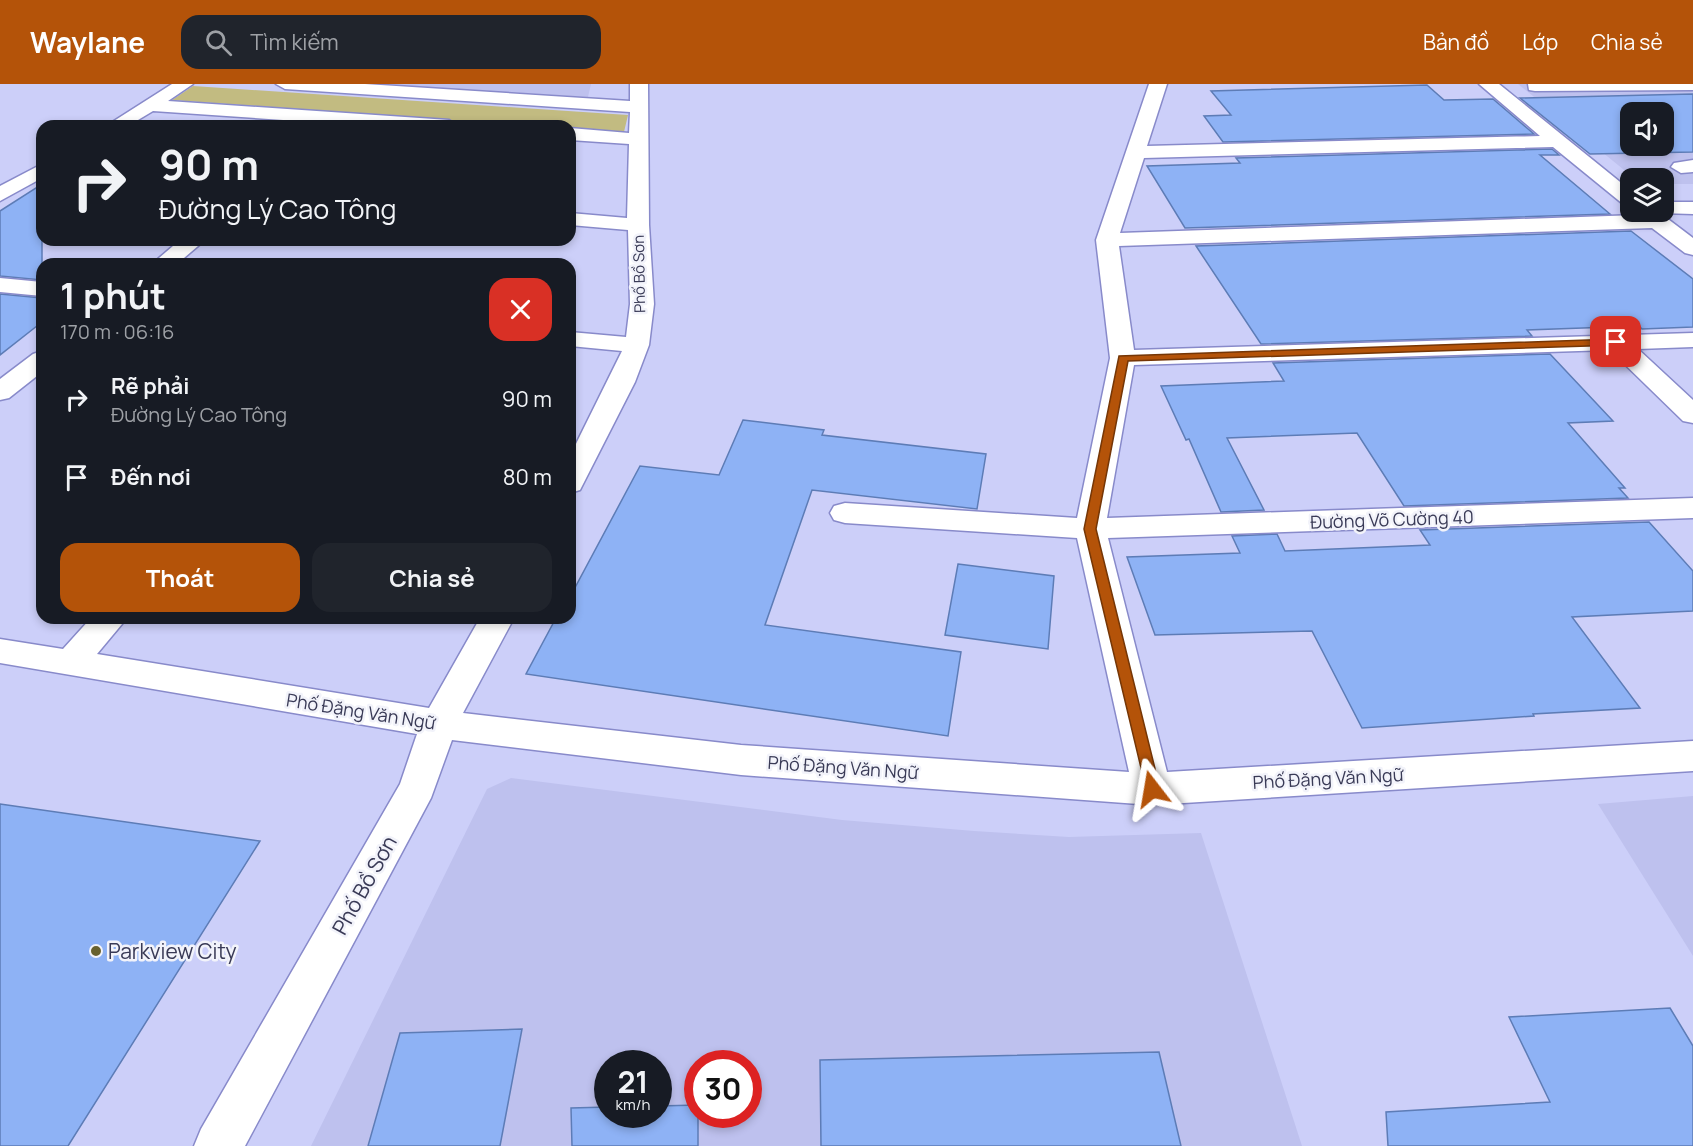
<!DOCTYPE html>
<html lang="vi">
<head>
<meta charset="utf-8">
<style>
  :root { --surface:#171b24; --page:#20242c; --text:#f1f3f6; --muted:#9ea1a6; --accent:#b45309 }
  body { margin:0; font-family:Manrope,sans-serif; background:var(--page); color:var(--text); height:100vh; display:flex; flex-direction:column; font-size:22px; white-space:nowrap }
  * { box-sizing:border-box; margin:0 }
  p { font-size:20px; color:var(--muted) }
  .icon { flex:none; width:33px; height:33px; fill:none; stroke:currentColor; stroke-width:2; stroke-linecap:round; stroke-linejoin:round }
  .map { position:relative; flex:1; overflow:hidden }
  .drawer { position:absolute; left:36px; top:174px; width:540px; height:366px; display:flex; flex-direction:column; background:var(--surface); border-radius:18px; box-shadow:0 3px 9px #0003 }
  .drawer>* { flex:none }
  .guide { position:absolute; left:36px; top:36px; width:540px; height:126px; border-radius:18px; box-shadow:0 3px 9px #0003; background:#171b24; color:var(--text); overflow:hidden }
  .controls { position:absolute; left:1620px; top:18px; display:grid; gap:12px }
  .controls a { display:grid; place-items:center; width:54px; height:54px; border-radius:12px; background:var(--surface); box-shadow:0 3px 9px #0003; font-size:30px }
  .speed { position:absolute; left:594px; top:966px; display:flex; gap:12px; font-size:30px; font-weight:700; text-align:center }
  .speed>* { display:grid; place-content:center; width:78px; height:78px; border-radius:50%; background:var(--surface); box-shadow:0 3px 9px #0003; line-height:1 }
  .speed small { font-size:15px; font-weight:400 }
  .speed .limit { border:9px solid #d22; background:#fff; color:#111 }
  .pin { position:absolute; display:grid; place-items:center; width:51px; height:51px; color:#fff; margin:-26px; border-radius:12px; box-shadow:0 3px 9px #0006 }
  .me { position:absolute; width:66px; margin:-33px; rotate:346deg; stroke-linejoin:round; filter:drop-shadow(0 0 4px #0008) }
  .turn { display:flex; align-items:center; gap:21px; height:126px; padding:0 24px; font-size:27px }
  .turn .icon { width:78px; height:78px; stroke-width:2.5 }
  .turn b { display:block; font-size:42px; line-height:51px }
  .round { display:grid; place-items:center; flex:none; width:63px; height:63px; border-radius:18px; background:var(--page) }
  .overview { display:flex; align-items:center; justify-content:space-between; height:102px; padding:0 24px }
  h1 { font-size:36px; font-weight:700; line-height:45px }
  .primary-button { display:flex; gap:12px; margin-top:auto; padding:12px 24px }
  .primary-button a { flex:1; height:69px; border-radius:18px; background:var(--accent); color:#fff; font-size:24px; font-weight:700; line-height:69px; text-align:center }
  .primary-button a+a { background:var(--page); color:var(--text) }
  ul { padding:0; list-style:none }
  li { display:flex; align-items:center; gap:18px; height:78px; padding:0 24px }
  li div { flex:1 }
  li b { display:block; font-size:22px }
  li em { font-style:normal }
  header { display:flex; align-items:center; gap:36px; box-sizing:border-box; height:84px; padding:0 30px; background:var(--accent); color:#fff }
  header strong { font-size:28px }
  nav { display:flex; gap:33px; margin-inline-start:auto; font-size:21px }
  .search { width:420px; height:54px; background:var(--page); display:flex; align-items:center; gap:15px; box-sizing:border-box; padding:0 21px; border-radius:18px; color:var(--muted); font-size:22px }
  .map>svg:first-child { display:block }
</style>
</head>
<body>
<header>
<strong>Waylane</strong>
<div class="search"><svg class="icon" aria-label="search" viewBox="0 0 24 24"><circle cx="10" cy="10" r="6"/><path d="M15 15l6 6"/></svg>Tìm kiếm</div>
<nav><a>Bản đồ</a><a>Lớp</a><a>Chia sẻ</a></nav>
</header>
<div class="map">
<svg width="1693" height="1062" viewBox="0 0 1693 1062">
  <rect width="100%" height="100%" fill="#cccff9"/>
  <path fill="#bec1ee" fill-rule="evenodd" d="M379,0H591L588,13Z
    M1518,0H1693V100H1664V94H1634ZM1630,28H1664V62H1630Z
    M511,694L842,736L974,747L1069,753L1201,749L1302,1062H311L487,705ZM608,980H658V1030H608ZM698,980H748V1030H698Z
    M1693,712V872L1598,720Z"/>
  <path fill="#c2bb81" d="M193,2L628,31L624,48L570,44V42H536L172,16Z"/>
  <path fill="#8eb2f5" stroke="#5d7cb6" stroke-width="1.5" fill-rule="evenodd" d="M1427,1L1444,16L1493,15L1534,50L1223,58L1204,32L1231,31L1211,7Z
    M1693,10V68L1590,70L1520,14ZM1630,28H1664V62H1630Z
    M1552,65L1559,71H1540L1610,130L1185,144L1147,82L1240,79L1236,74Z
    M42,100V196L0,192V127Z
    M1631,147L1693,195V243L1642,245L1639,242L1527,246L1532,252L1261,260L1196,162Z
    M0,210L42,214V238L0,271Z
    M1550,270L1613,337L1568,339L1625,404H1619L1628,414L1404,422L1357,349L1227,354L1264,426L1221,428L1189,355L1186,356L1161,302L1284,297L1273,279Z
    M743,336L824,346L822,351L986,370L977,425L812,406L765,541L961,568L948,652L526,590L556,534H570V513L640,382L719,391Z
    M1649,438L1693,487V527L1572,533L1640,624L1533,630L1534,632L1362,644L1312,547L1155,551L1127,473L1240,469L1232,452L1277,450L1285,467L1430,461L1420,446Z
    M958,480L1054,492L1048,565L945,551Z
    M0,720L260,757L68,1062H0Z
    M1670,924L1693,962V1062H1388L1386,1028L1550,1018L1509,933Z
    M522,945L500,1062H368L400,949Z
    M1159,968L1181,1062H821L820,976Z
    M698,1021V1062H572L571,1024L608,1023V1030H658V1022Z"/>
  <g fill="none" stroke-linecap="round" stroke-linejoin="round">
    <g stroke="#888aca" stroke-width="3">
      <path id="minor" d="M172,0H193L168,17L449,36L458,42H371L153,27L128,42H106Z
        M276,0H365L630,17V0H648L649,141L654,220L649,261L635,298L580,406L570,409V372L622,267L570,262V248L626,253L630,220L628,146L570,141V129L627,134L629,60L570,56V44L629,49L630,28L285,5Z
        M1149,0H1167L1147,62L1540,52L1479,0H1499L1630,106V122L1623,120L1553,63L1144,74L1120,149L1637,131L1635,128H1664V118H1693V130L1660,129L1693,154V171L1685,169L1652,144L1119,162L1134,266L1693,249V263L1638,265L1693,316V339L1683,337L1610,266L1134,281L1107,434L1693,414V434L1108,454L1167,688L1693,657V687L1152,721L741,691L452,656L431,714L245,1062H194L201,1045L400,700L417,650L0,579V555L63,565L91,534H127L97,570L429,624L480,534H514L463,629L741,661L1129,688L1077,454L845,439L834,436L830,429L834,422L845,419L1077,434L1110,274L1096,156Z
        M1528,0H1693V6L1535,7L1529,6Z
        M1693,76V88L1681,89L1671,83L1674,79Z
        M42,80V94L0,117V102Z
        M180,156H205L177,180H152Z
        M0,194L42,198V212L0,208Z
        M42,267V288L9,314L0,316V295L33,270Z"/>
    </g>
    <use href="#minor" fill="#fff" fill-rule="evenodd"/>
  </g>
  <path fill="#b45309" stroke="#753606" stroke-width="1.5" d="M1616,255L1620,256V261L1128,277L1096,445L1160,705L1158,709H1147L1084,445L1119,272Z"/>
  <circle fill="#68612e" stroke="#f2f3fa" stroke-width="2" cx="96" cy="867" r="6"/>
  <g text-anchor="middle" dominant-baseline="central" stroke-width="5" stroke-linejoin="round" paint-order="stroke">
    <g font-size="15" fill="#393a56" stroke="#f2f3fa">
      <text transform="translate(639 190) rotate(-91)">Phố Bồ Sơn</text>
    </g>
    <g font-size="18" fill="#393a56" stroke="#f2f3fa">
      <text transform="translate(1392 435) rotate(-2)">Đường Võ Cường 40</text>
      <text transform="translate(361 627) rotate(9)">Phố Đặng Văn Ngữ</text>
      <text transform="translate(843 683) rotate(4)">Phố Đặng Văn Ngữ</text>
      <text transform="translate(1328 694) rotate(-3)">Phố Đặng Văn Ngữ</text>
    </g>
    <g font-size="21" fill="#393a56" stroke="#f2f3fa">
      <text transform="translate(364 801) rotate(-61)">Phố Bồ Sơn</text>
    </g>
    <g font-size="21" fill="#393a56" stroke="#f2f3fa" text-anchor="start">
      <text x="108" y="867">Parkview City</text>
    </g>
  </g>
</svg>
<div class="controls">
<a><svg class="icon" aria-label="sound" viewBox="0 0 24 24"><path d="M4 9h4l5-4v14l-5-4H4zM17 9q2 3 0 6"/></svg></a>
<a><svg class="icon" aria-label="layers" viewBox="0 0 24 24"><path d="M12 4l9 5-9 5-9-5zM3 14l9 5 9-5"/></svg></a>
</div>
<div class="speed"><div>21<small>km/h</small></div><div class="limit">30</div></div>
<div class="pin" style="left:1616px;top:258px;background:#d93025"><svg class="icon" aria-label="arrive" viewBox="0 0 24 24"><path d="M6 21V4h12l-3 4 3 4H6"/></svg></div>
<svg class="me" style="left:1152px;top:705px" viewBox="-20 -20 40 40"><path d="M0-17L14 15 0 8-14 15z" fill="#b45309" stroke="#fff" stroke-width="4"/></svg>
<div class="guide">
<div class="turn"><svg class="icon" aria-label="right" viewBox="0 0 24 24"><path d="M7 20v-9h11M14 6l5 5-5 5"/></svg><div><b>90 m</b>Đường Lý Cao Tông</div></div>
</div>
<section class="drawer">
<div class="overview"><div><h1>1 phút</h1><p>170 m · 06:16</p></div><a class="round" style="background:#d93025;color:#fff"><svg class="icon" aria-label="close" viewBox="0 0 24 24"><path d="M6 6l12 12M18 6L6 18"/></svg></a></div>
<ul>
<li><svg class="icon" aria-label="right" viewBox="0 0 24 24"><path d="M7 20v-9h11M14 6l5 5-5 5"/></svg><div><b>Rẽ phải</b><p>Đường Lý Cao Tông</p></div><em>90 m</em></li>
<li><svg class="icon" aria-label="arrive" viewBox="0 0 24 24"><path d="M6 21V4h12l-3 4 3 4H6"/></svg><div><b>Đến nơi</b></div><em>80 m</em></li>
</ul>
<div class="primary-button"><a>Thoát</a><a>Chia sẻ</a></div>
</section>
</div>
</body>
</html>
